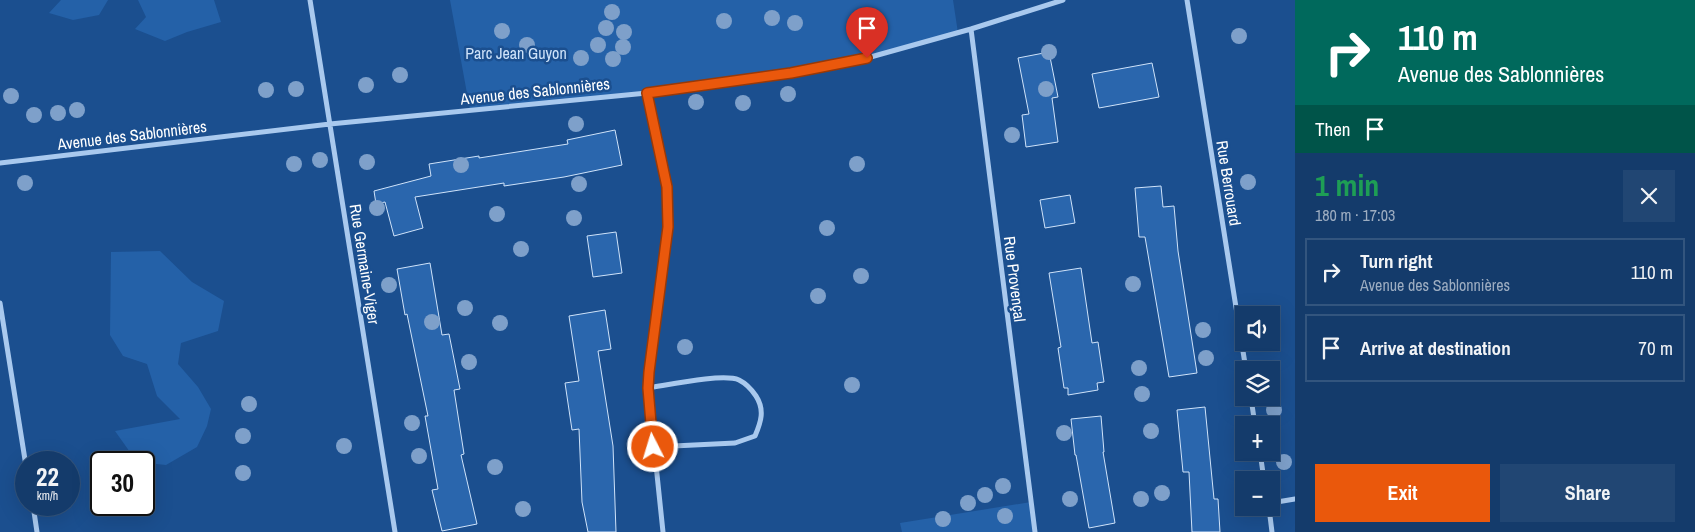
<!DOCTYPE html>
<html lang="en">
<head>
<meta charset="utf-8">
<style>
  :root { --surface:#143b6b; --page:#214673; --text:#f1f3f6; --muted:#9dadc1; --line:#33557e; --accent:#ea580c }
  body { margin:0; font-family:"Archivo Narrow",sans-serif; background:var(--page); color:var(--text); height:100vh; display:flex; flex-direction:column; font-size:19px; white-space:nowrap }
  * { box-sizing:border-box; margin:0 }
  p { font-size:16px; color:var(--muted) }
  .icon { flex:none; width:28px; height:28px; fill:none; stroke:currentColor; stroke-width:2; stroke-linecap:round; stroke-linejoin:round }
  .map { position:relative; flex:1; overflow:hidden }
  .details { display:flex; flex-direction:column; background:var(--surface); width:400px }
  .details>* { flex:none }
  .banner { background:#00695c; color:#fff; overflow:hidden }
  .controls { position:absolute; left:1235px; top:306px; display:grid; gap:10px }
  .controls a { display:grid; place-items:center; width:45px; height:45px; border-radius:0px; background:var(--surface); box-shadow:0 5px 20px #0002,0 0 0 1px var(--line); font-size:25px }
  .speed { position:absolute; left:15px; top:451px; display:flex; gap:10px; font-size:25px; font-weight:700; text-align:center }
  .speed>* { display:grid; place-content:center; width:65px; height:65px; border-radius:50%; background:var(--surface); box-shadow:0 5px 20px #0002,0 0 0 1px var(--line); line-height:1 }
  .speed small { font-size:12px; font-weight:400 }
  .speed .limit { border:2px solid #111; border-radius:8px; background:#fff; color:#111 }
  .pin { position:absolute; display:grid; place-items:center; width:42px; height:42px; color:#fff; margin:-51px -21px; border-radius:50% 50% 50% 0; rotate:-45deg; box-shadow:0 0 5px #0007 }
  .pin .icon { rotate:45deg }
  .me { position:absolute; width:55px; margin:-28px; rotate:355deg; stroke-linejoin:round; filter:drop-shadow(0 0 4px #0008) }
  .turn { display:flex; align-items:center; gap:18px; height:105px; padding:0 20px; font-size:22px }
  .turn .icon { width:65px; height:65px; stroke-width:2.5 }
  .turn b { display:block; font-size:35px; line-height:42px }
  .then { display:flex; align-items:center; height:48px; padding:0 20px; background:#0003; gap:10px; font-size:19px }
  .round { display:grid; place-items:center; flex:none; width:52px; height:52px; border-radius:0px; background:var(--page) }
  .overview { display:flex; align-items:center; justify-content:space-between; height:85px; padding:0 20px }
  h1 { font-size:30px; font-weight:800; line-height:38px; color:#1e9e55 }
  .primary-button { display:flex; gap:10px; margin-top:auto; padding:10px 20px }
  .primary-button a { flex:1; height:58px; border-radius:0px; background:var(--accent); color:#fff; font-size:20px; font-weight:800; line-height:58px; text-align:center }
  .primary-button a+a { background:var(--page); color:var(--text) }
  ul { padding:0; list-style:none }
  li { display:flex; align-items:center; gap:15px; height:68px; margin:0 10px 8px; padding:0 10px; border:2px solid var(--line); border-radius:0px }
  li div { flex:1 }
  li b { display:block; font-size:19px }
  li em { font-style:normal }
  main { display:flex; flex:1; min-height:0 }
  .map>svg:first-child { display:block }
</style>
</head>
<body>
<main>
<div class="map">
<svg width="1295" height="532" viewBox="0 0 1295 532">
  <rect width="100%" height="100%" fill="#1b4f8f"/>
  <path fill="#2461a8" d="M61,0H108L99,15L73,20L49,13Z
    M138,0H214L221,22L187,32L165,41L135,29L146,17Z
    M450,0H953L958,33L867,58L791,73L647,93L470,110Z
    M160,251L192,282L224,301L218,331L181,343L178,364L198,387L211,409L207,426L197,447L166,465L137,462L115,431L180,419L157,396L147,364L123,356L110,335L111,252Z
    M1031,502L1035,532H902L900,523Z"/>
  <path fill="#2a66ad" stroke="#cfe3fa" d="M1049,52L1058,97L1052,98L1058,142L1026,147L1022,115L1029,114L1018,58Z
    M1152,63L1159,97L1099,108L1092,74Z
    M615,130L622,165L564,177L504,186V183L415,197L423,228L394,236L385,202L376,204L374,191L431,176L429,164L479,156V158L568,144L567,140Z
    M1161,186L1163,207L1174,206L1178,251L1197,373L1169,377L1145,237H1139L1135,188Z
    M1070,195L1075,223L1045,228L1040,200Z
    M616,232L622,273L593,277L587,236Z
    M430,263L442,335L449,334L460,389L454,390L464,454L461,455L477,524L442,531L432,490L438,489L425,416H428L407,314L405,315L397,269Z
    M1081,268L1092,343L1098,342L1104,382L1097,383L1098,390L1068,395V388H1064L1058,348L1061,347L1049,273Z
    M605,310L611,349L598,351L613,446L616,532H588L582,502L579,429L572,430L565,383L579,381L569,316Z
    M1205,407L1214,499H1218L1220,532H1192L1189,472H1183L1177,410Z
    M1101,416L1104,452H1103L1115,523L1089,528L1076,455H1075L1071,419Z"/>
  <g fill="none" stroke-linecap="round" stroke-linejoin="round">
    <path stroke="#a9c9ee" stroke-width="5" d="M310,0L395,532
      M1187,0L1246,370
      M971,29L1035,532
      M647,93L667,187L668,227L648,388L663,532
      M0,163L330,124L647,93L791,73L867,58L971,29L1063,0
      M0,303L26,466
      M648,388C668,385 723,373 739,380C747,384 752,390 756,396C765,410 761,422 755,436L735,443L653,447
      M1251,398L1255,425
      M1260,452L1264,480
      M1271,503L1295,499
      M33,505L37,532
      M1269,508L1272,532"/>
  </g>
  <g fill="#7ea0ca">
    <circle cx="612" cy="12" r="8"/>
    <circle cx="772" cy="18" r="8"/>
    <circle cx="724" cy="21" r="8"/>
    <circle cx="795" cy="23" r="8"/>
    <circle cx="606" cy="28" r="8"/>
    <circle cx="502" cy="31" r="8"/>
    <circle cx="624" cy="32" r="8"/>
    <circle cx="1239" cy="36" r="8"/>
    <circle cx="527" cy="45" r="8"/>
    <circle cx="598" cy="45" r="8"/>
    <circle cx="623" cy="47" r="8"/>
    <circle cx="1049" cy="52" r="8"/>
    <circle cx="581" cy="58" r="8"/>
    <circle cx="613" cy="59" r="8"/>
    <circle cx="400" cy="75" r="8"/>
    <circle cx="366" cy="85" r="8"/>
    <circle cx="296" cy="89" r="8"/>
    <circle cx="1046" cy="89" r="8"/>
    <circle cx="266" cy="90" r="8"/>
    <circle cx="788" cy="94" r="8"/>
    <circle cx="11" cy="96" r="8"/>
    <circle cx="696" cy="102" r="8"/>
    <circle cx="743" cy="103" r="8"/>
    <circle cx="77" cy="110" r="8"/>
    <circle cx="58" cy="113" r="8"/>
    <circle cx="34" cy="115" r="8"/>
    <circle cx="576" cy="124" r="8"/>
    <circle cx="1012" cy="135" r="8"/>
    <circle cx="320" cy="160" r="8"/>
    <circle cx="367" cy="162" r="8"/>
    <circle cx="294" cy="164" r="8"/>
    <circle cx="857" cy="164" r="8"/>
    <circle cx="461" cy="165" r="8"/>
    <circle cx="1248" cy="182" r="8"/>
    <circle cx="25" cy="183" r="8"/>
    <circle cx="579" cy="184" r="8"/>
    <circle cx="377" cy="208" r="8"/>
    <circle cx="497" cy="214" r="8"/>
    <circle cx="574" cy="218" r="8"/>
    <circle cx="827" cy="228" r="8"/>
    <circle cx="521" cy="249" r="8"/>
    <circle cx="861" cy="276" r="8"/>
    <circle cx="1133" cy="284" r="8"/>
    <circle cx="389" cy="285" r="8"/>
    <circle cx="818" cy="296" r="8"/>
    <circle cx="465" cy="308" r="8"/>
    <circle cx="432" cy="322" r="8"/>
    <circle cx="500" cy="323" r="8"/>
    <circle cx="1203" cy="330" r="8"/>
    <circle cx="685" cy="347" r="8"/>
    <circle cx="1206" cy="358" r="8"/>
    <circle cx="469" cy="362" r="8"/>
    <circle cx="1139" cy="368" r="8"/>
    <circle cx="852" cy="385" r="8"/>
    <circle cx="1142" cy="394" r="8"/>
    <circle cx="249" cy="404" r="8"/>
    <circle cx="1274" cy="410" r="8"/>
    <circle cx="412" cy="423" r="8"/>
    <circle cx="1151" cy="431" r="8"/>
    <circle cx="1064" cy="433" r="8"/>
    <circle cx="243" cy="436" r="8"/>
    <circle cx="344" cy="446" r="8"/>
    <circle cx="419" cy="456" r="8"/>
    <circle cx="1284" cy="462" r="8"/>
    <circle cx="495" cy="467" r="8"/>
    <circle cx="243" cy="473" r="8"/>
    <circle cx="1003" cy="486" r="8"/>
    <circle cx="1162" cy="493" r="8"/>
    <circle cx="985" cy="495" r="8"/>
    <circle cx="1070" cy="499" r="8"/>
    <circle cx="1141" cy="499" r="8"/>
    <circle cx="968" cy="503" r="8"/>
    <circle cx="523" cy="509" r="8"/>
    <circle cx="1005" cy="516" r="8"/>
    <circle cx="943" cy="519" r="8"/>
  </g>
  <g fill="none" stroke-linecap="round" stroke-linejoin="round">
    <g stroke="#983908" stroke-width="12">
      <path id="route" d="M653,447L648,388L649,372L668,227L667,187L647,93L791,73L867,58"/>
    </g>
    <use href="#route" stroke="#ea580c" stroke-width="9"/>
  </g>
  <g text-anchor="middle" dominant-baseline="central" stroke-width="5" stroke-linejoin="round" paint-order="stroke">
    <g font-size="16" fill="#cfe3fa" stroke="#1b4f8f">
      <text x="516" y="53">Parc Jean Guyon</text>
    </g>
    <g font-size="16" fill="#fff" stroke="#1b4f8f">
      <text transform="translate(535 91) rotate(-6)">Avenue des Sablonnières</text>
      <text transform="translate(132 135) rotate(-7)">Avenue des Sablonnières</text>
      <text transform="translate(1229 183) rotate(81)">Rue Berrouard</text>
      <text transform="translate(365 264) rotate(81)">Rue Germaine-Viger</text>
      <text transform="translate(1015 279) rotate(83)">Rue Provençal</text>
    </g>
  </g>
</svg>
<div class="controls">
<a><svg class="icon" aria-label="sound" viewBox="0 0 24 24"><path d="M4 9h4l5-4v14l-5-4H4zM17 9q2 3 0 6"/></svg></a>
<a><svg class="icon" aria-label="layers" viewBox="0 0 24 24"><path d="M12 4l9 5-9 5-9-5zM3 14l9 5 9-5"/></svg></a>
<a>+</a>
<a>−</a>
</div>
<div class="speed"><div>22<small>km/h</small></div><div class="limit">30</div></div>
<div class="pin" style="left:867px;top:58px;background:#d93025"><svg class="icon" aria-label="arrive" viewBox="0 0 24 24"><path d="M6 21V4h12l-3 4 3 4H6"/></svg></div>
<svg class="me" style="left:653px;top:447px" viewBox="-20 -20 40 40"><circle r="17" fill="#ea580c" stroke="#fff" stroke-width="3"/><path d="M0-11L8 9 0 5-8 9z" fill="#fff"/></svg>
</div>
<section class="details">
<div class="banner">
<div class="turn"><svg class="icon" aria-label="right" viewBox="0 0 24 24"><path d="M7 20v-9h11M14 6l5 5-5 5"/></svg><div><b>110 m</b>Avenue des Sablonnières</div></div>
<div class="then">Then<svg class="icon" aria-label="arrive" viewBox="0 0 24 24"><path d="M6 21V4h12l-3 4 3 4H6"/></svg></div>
</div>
<div class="overview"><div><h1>1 min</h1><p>180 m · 17:03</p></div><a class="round"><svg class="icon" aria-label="close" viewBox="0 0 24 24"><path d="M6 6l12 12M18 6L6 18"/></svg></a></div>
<ul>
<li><svg class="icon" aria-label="right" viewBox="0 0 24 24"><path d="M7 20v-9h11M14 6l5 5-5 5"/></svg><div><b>Turn right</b><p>Avenue des Sablonnières</p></div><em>110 m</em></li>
<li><svg class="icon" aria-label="arrive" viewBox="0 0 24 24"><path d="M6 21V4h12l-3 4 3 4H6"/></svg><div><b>Arrive at destination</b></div><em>70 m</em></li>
</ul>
<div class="primary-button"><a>Exit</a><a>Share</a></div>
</section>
</main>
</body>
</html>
